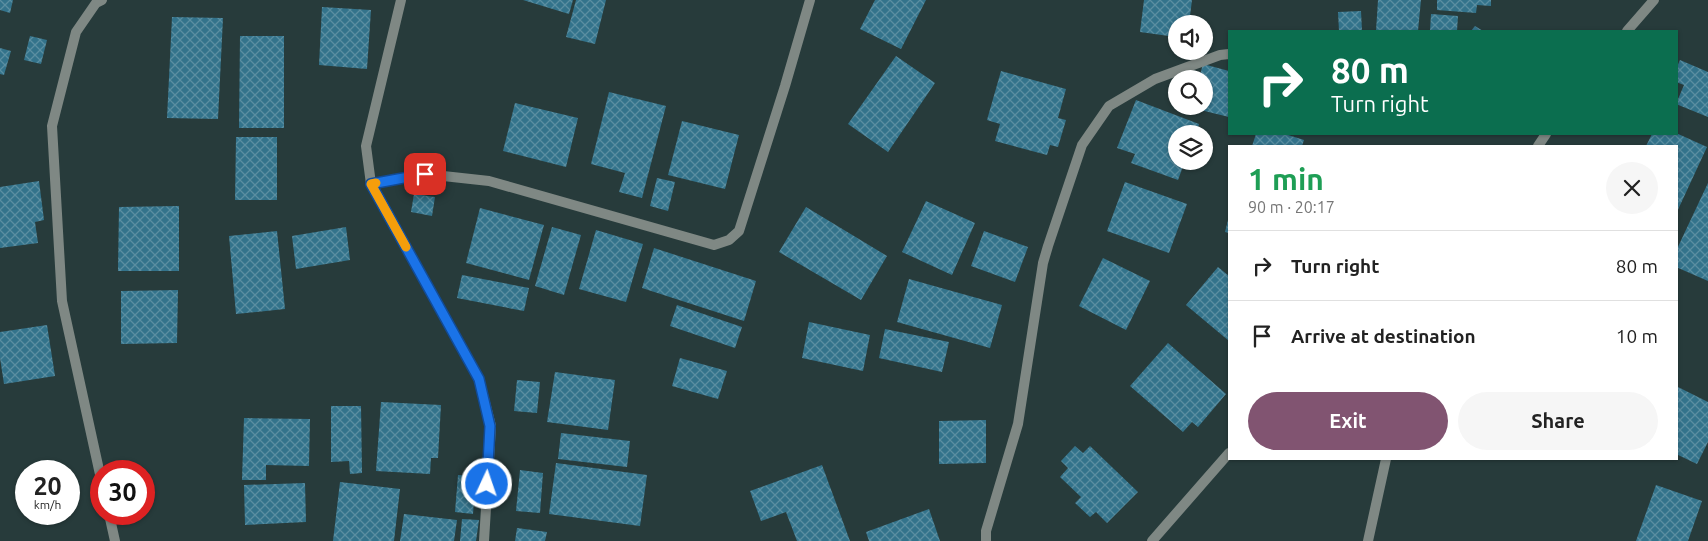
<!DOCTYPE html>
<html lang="en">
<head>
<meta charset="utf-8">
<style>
  :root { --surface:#fff; --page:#f6f6f6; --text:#222; --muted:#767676; --line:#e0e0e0; --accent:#815471 }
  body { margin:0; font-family:Ubuntu,sans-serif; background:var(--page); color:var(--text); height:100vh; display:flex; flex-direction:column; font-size:19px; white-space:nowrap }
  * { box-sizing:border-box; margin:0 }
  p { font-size:16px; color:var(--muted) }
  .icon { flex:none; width:28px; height:28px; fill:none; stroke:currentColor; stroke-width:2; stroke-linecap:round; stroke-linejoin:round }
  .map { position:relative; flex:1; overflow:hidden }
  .details { position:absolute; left:1228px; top:145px; width:450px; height:315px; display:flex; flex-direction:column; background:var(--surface); border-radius:0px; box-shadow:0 1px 4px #0004 }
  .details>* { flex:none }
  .hud { position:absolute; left:1228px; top:30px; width:450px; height:105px; border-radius:0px; box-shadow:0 1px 4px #0004; background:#0b6e4f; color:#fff; overflow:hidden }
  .fabs { position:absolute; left:1168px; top:15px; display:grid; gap:10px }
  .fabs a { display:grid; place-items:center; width:45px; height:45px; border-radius:50%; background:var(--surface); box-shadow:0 1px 4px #0004; font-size:25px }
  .speed { position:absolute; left:15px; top:460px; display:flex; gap:10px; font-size:25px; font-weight:700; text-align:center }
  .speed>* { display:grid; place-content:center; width:65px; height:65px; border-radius:50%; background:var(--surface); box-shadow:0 1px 4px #0004; line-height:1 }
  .speed small { font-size:12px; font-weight:400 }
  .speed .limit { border:8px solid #d22; background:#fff; color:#111 }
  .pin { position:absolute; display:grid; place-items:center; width:42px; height:42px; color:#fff; margin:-21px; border-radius:10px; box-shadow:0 2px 8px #0006 }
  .me { position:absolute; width:55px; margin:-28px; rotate:3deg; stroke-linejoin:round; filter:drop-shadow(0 0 4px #0008) }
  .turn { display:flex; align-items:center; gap:18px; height:105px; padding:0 20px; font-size:22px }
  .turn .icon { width:65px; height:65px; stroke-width:2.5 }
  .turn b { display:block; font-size:35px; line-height:42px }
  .round { display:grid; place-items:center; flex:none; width:52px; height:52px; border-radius:26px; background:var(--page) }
  .summary { display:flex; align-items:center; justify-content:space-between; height:85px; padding:0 20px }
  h1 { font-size:30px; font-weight:600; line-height:38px; color:#1e9e55 }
  .primary-button { display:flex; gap:10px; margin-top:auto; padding:10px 20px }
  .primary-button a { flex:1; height:58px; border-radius:30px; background:var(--accent); color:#fff; font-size:20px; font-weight:600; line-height:58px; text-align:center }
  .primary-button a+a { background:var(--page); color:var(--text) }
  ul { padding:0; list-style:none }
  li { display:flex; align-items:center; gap:15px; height:70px; padding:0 20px; border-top:1px solid var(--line) }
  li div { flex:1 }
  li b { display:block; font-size:19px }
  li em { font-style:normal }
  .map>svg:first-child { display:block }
</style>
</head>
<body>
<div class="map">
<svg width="1708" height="541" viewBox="0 0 1708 541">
  <defs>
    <pattern id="building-cross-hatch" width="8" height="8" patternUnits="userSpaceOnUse" patternTransform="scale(1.25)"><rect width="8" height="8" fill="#33738b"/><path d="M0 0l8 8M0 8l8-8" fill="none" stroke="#5a8ea1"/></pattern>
  </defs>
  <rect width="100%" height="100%" fill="#273b3b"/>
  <path fill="url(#building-cross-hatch)" d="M0,0H13L10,13L0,10Z
    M523,0H573L569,14Z
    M576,0H606L595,44L566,37Z
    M875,0H926L901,49L860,29Z
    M1144,0H1192L1189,24H1176V37L1140,32Z
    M1378,0H1421L1418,31H1376Z
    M1437,0H1491V6L1477,5L1476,13L1437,10Z
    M322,7L371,10L367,69L319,65Z
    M1361,11L1362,31H1339L1338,12Z
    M1431,14L1458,16L1457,31H1430Z
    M172,17L223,18L218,119L167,118Z
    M1475,26L1483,31H1471Z
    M30,36L47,40L41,64L24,60Z
    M240,36H284V128H239Z
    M0,48L11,51L4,75L0,74Z
    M896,56L935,83L888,152L848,124Z
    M1680,60L1708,72V117L1676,104L1684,85L1676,82V69Z
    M1203,64L1229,71V117L1188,107L1204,106V79H1199Z
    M1001,71L1066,89L1058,118L1066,120L1058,147L1050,145L1047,155L995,141L1000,124L987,120Z
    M609,92L666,106L642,198L619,192L625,173L591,164Z
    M1136,100L1199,124L1196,134H1176V161H1185L1178,180L1131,163L1135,154L1117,148Z
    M515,103L578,118L566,167L503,151Z
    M682,121L739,135L725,189L668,175Z
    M1676,133L1707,147L1676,214V146H1646L1652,134Z
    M1256,134H1285L1304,140L1302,146H1252Z
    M236,137H277V200H235Z
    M657,178L675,182L668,211L650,206Z
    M39,181L44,220L35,222L38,243L0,248V187Z
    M1125,182L1187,204L1169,253L1107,231Z
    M1708,183V281L1676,267V251Z
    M414,194L435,197L432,216L411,212Z
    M926,201L975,223L952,275L902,252Z
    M179,206V271H118L119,207Z
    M806,207L887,256L861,300L779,252Z
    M480,208L544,225L529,280L466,263Z
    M1228,220H1229V233L1225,232Z
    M346,227L350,260L296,269L292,236Z
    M552,227L581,235L564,295L535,286Z
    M596,230L643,244L626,302L579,289Z
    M277,231L285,309L236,314L229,236Z
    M984,231L1028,247L1015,282L971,266Z
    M654,248L756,281L744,321L642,288Z
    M1103,258L1150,281L1126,330L1079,306Z
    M1218,267L1229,276V341L1186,305Z
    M462,275L529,288L524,311L457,298Z
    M909,279L1002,305L990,348L897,322Z
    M178,290L177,343L121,344V291Z
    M677,305L742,327L735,348L670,326Z
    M809,322L870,335L863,371L802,358Z
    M47,325L55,376L4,384L0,358V332Z
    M885,329L949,342L942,372L879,358Z
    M1168,343L1226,394L1198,427L1192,422L1183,432L1130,386Z
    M680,358L727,371L718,399L672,386Z
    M555,372L615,380L608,430L547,422Z
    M517,380L540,382L537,413L514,411Z
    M1676,386L1708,402V442L1697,464L1676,454Z
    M381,402L441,405L438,458H431L430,474L376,471Z
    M331,406H361L362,473L350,474L349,461L331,462Z
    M244,418L310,419L309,466L266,465V480H242Z
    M986,420V463L939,464V421Z
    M561,433L630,441L627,467L558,459Z
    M1075,446L1083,453L1090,446L1138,492L1107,523L1096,512L1090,517L1075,503L1081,497L1060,477L1068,468L1061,461Z
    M556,463L647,475L640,526L549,514Z
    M822,465L850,541H797L786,512L761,521L750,491Z
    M520,470L543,473L540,513L516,511Z
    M458,475L476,476L473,514L455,512Z
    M340,482L400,489L394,541H333Z
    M305,483L306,522L245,525L244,485Z
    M1656,485L1702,501L1688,541H1636Z
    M929,509L940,541H869L866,532Z
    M404,514L457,520L454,541H400Z
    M462,519L479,520L476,541H460Z
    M517,528L547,532L545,541H515Z"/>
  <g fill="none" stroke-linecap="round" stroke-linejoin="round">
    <path stroke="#7f8884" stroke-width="10" d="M401,0L366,146L371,184L479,379L491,426L484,541
      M1627,31L1654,0
      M1538,146L1546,134
      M371,184L425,174L489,181L714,245L729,240L739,231L785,86L810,0
      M101,479L62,301L52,126L76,32L96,3L102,0
      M109,514L115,541
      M986,541V531L1018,424L1043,263L1048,246L1082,145L1109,106L1155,79L1220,55L1229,54
      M1152,541L1229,453
      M1368,541L1386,459"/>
  </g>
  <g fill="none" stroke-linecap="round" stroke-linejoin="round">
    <g stroke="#114b97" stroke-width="12">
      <path id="route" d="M425,174L371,184L479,379L490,426L487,484"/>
    </g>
    <use href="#route" stroke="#1a73e8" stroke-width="9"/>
    <path stroke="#f59e0b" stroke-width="9" d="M376,183L371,184L406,247"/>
  </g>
</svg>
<div class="fabs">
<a><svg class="icon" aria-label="sound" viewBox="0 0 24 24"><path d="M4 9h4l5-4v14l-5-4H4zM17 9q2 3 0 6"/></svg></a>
<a><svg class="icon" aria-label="search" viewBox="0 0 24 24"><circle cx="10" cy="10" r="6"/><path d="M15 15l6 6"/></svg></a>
<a><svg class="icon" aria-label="layers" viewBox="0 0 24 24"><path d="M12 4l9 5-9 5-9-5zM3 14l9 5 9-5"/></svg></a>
</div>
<div class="speed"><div>20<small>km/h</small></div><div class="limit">30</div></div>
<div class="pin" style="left:425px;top:174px;background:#d93025"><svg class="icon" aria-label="arrive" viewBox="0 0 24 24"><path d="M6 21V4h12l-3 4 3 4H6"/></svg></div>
<svg class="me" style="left:487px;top:484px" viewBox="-20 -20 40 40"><circle r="17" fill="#1a73e8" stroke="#fff" stroke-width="3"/><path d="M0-11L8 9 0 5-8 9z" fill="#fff"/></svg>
<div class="hud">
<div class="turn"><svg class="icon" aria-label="right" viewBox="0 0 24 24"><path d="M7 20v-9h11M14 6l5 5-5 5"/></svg><div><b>80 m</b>Turn right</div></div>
</div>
<section class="details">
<div class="summary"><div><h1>1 min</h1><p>90 m · 20:17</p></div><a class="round"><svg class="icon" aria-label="close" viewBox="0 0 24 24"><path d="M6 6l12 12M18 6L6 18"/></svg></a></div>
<ul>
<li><svg class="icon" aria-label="right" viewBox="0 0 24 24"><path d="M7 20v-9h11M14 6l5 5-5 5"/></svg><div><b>Turn right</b></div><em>80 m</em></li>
<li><svg class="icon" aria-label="arrive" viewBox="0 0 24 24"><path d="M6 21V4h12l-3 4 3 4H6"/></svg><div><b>Arrive at destination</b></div><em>10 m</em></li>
</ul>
<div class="primary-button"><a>Exit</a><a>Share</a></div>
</section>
</div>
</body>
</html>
